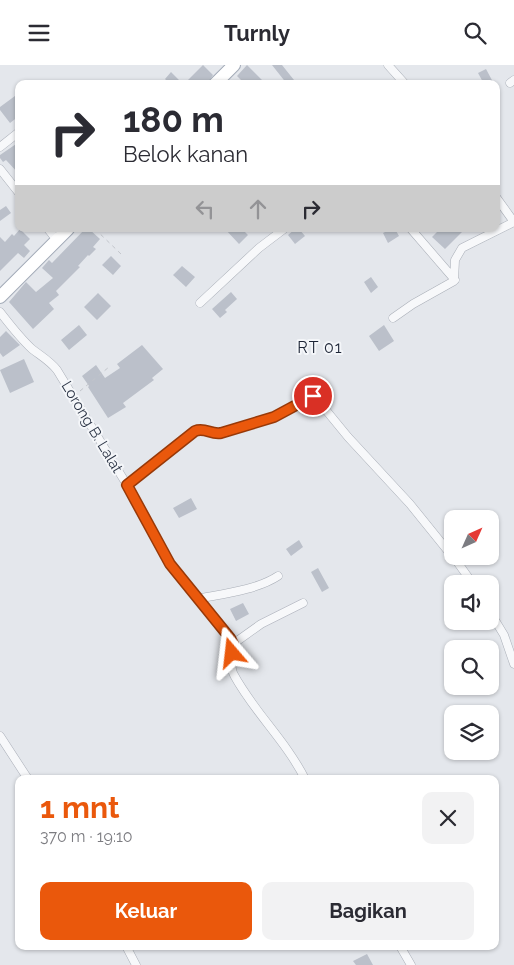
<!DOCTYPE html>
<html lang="id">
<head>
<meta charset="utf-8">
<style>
  :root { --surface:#fff; --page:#f2f2f3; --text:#2b2b33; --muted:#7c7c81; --accent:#ea580c }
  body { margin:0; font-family:Raleway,sans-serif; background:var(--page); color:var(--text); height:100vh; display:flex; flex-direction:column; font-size:19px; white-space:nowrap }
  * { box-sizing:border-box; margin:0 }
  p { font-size:16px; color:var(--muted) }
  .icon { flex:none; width:28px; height:28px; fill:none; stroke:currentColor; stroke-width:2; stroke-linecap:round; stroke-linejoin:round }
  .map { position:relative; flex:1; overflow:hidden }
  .sheet { position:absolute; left:15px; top:710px; width:484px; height:175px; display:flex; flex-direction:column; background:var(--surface); border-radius:10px; box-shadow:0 1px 4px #0004 }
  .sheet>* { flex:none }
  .top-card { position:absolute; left:15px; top:15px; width:485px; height:152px; border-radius:10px; box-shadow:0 1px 4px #0004; background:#fff; color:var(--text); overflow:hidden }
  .needle { width:32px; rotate:45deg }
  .buttons { position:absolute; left:444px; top:445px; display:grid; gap:10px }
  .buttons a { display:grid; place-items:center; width:55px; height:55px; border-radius:10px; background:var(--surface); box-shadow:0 1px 4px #0004; font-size:25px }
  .pin { position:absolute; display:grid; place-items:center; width:42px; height:42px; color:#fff; margin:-21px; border:2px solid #fff; border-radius:50%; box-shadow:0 1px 5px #0007 }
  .me { position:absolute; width:55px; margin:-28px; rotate:343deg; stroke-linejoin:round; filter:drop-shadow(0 0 4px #0008) }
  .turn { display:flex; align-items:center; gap:18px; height:105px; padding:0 25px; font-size:22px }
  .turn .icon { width:65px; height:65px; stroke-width:2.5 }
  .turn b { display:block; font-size:35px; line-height:42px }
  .lanes { display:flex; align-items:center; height:48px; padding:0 25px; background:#0003; justify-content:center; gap:25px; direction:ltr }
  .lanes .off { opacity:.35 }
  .round { display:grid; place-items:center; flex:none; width:52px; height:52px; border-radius:10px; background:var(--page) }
  .headline { display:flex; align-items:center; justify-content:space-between; height:85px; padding:0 25px }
  h1 { font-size:30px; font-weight:700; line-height:38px; color:var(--accent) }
  .action { display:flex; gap:10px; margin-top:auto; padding:10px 25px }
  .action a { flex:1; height:58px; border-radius:10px; background:var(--accent); color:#fff; font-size:20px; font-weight:700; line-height:58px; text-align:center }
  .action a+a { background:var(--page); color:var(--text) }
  header { display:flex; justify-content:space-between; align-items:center; height:65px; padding:0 25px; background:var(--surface); font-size:22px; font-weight:700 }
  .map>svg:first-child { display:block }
</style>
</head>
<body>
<header><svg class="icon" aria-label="menu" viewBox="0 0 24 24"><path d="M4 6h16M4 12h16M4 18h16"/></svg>Turnly<svg class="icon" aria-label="search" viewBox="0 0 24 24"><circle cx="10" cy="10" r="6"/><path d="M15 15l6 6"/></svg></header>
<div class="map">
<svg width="514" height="900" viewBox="0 0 514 900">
  <rect width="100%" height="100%" fill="#e4e7ec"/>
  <path fill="#bbc0ca" d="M203,0L213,10L207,19H184Z
    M247,0L266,19H245L237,11Z
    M272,0H282L294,15L287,19Z
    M486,4L494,19H484L478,8Z
    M171,7L183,19H170L165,14Z
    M19,28V51L10,58L0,45V42Z
    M19,77V109L6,95L3,97L0,93V90Z
    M6,141L11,148L0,156V145Z
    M20,164L30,174L24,180L30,186L24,193L18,188L0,206V172L5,177L12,169L14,171Z
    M85,164H89L100,174L93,182L96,184L89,191L88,190L78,201L80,202L56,226L59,230L49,238L54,244L33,264L9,237L26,217L36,227L53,213L42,203L49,195L52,198Z
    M225,164H242L248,170L239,179Z
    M295,164H299L305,171L295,179L288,170Z
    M391,164H395L399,171L388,178L383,168Z
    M440,164H465L445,184L432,172Z
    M111,191L121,201L113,210L102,200Z
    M182,201L195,212L186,222L173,210Z
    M371,212L378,222L371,228L364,217Z
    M231,227L237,234L225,245L227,247L220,253L212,244Z
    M98,228L111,241L97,255L84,242Z
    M79,260L87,270L69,285L61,275Z
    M384,260L394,276L379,286L369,271Z
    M6,266L20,280L3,292L0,288V272Z
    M142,280L163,304L152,313L154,315L123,338L126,342L108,353L88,322L89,321L82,311L96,300L105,313L120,303L117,299Z
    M24,294L34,317L10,328L0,305Z
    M191,433L197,444L179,453L173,443Z
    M299,475L303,482L291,491L286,484Z
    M318,503L329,523L322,527L311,507Z
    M243,538L249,549L236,556L230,544Z
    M367,889L373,900H356L353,896Z"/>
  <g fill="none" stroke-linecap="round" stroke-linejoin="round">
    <g stroke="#a9aeb7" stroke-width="9">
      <path id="street" d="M388,0L405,19
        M510,18L514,15
        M0,82L19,67
        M0,104L19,128
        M496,132L514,157
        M48,164L56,174
        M411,164L455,215
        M200,238L259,183L284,164
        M0,247C10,260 20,273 32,284C41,291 50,296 57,305L127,420L170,499L230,573C236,585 227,598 234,610C254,647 286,676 305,714
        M393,253L413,239L454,216L455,195L462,183L514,157
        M127,420L195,366C204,362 211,370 221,368L274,352L313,331L316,333L348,372L410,439L452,491
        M453,491L473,519
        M197,534C222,529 257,525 278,511
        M490,547L504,570L514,599
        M233,579L261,559L303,538
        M0,671L28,714
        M126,881L136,900
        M400,881L411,900"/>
    </g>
    <g stroke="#a3abb8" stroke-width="14">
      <path id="primary" d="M215,19L234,0
        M0,232L68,164"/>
    </g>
    <path stroke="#c2c5cb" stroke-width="1" stroke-dasharray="4 4" stroke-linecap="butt" d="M95,164L121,189
      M80,326L109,302"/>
    <use href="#street" stroke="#f7f8fa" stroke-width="8"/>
    <use href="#primary" stroke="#fff" stroke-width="12"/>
  </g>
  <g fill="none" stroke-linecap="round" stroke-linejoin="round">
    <g stroke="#983908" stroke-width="12">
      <path id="route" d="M232,588L233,579L230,573L170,499L127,420L195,366C205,362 211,370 221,368L274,352L313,331"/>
    </g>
    <use href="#route" stroke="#ea580c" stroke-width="9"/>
  </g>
  <g text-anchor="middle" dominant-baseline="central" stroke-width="4" stroke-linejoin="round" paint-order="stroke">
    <g font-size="15" fill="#2b3445" stroke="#f4f6f9">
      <text transform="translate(92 362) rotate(59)">Lorong B. Lalat</text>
    </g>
    <g font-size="16" letter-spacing="1" fill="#1d2536" stroke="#f4f6f9">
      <text x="320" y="282">RT 01</text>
    </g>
  </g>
</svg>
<div class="buttons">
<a><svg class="needle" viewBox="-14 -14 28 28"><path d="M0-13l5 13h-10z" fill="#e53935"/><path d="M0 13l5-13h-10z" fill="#7c7c81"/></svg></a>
<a><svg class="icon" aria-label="sound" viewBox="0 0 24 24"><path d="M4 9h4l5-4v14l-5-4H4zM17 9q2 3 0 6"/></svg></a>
<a><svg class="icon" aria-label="search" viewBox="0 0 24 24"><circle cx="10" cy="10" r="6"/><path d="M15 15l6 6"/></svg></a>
<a><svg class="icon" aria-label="layers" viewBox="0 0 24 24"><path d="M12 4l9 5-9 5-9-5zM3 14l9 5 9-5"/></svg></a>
</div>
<div class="pin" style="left:313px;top:331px;background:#d93025"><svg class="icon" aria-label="arrive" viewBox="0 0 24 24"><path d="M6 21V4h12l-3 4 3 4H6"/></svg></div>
<svg class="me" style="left:232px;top:588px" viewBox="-20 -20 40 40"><path d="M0-17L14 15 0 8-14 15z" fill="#ea580c" stroke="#fff" stroke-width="4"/></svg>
<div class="top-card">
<div class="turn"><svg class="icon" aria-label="right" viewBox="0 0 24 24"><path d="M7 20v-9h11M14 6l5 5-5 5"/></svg><div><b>180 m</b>Belok kanan</div></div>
<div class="lanes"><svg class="icon off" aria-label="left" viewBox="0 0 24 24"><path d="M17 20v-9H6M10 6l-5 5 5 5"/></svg><svg class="icon off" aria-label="ahead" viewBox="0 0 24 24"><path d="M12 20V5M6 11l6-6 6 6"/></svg><svg class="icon" aria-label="right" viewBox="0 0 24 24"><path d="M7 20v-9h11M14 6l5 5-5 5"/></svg></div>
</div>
<section class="sheet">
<div class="headline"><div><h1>1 mnt</h1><p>370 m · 19:10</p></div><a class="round"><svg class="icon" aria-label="close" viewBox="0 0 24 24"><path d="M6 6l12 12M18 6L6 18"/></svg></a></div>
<div class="action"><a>Keluar</a><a>Bagikan</a></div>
</section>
</div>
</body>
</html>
